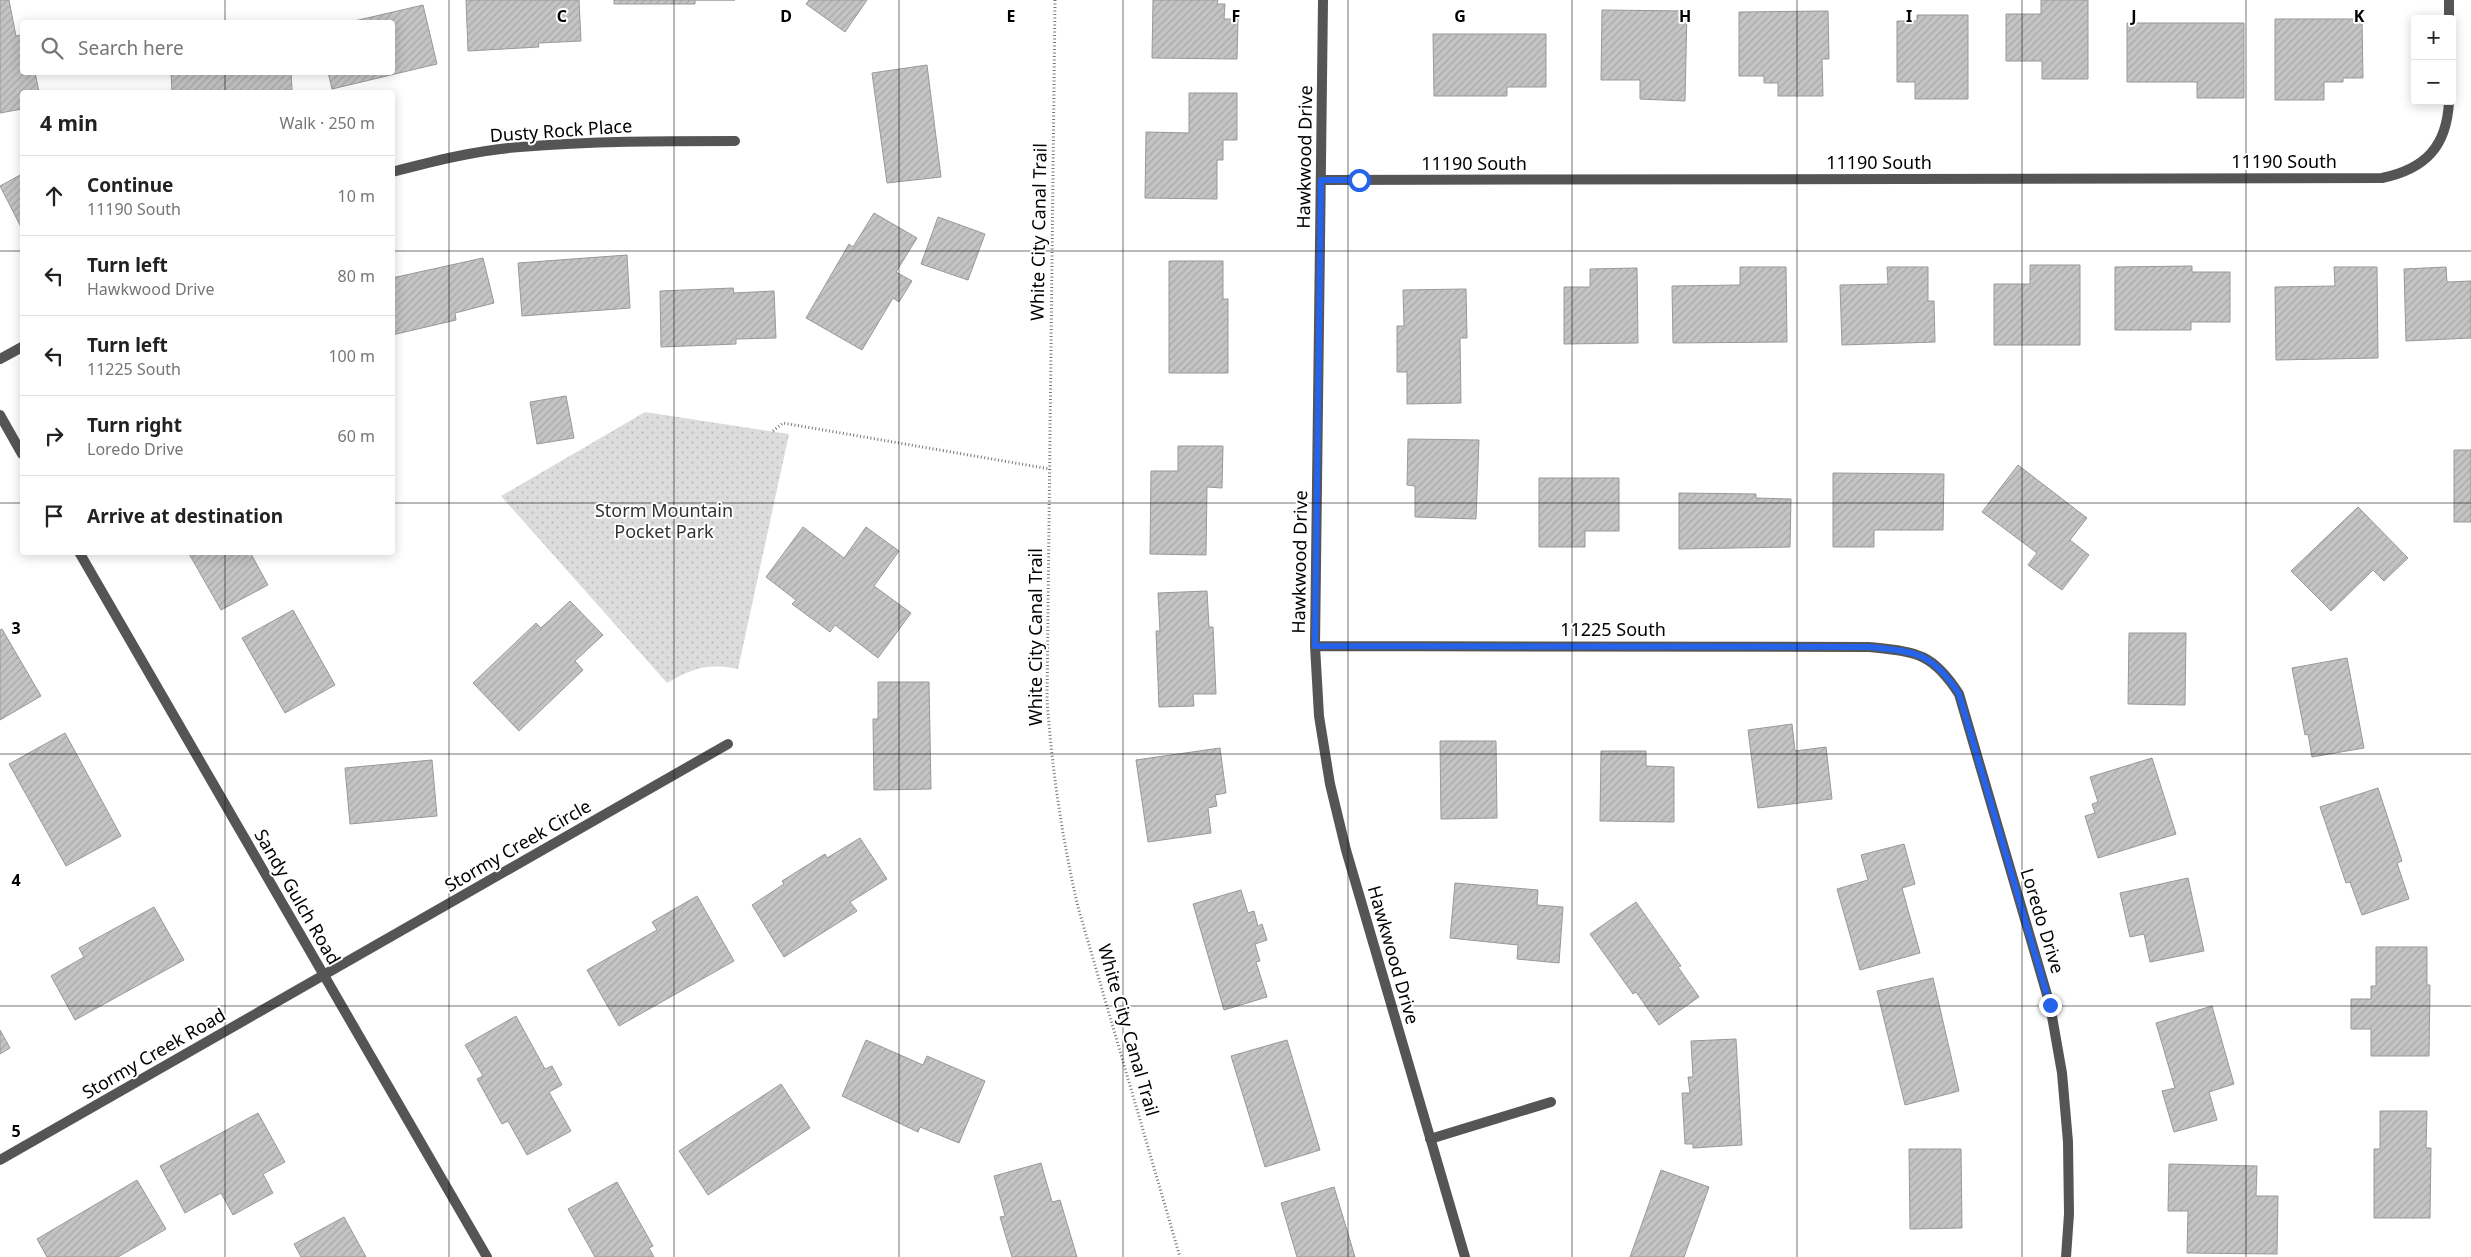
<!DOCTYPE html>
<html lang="en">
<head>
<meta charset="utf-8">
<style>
  body { margin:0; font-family:"Noto Sans",sans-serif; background:#f6f6f6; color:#222 }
  .controls { position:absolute; right:15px; top:15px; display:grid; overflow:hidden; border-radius:5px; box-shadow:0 2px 12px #0003 }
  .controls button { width:45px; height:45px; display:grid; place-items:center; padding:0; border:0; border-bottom:1px solid #e0e0e0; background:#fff; color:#222; font:25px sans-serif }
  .stop { position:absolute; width:15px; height:15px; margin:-11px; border:4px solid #2563eb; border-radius:50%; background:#fff }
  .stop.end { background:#2563eb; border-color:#fff; box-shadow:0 1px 5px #0008 }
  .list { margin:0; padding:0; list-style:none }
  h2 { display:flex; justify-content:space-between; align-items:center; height:65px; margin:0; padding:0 20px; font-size:21px }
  h2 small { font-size:16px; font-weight:400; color:#767676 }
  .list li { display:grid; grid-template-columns:32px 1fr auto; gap:15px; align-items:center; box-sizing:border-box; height:80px; padding:0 20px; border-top:1px solid #e0e0e0 }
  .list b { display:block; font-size:19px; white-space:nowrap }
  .list p { margin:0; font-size:16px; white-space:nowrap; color:#767676 }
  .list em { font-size:16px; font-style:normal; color:#767676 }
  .icon { flex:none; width:28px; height:28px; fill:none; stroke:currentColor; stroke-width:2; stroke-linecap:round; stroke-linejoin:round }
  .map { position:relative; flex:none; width:2471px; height:1257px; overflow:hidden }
  .search { position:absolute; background:#fff; box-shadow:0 2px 12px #0003; left:20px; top:20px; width:375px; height:55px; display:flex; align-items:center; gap:12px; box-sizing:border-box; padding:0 18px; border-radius:5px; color:#767676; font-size:19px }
  .panel { position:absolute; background:#fff; box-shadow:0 2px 12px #0003; left:20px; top:90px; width:375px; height:465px; border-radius:5px }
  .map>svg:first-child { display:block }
</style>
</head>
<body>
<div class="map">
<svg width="2471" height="1257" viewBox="0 0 2471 1257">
  <defs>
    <pattern id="park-dots" width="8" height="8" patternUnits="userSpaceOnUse" patternTransform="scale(1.25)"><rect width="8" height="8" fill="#dcdcdc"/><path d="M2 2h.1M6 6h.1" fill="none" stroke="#bbb" stroke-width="1.8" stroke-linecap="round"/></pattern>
    <pattern id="building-hatch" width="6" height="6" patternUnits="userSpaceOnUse" patternTransform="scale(1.25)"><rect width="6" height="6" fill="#c4c4c4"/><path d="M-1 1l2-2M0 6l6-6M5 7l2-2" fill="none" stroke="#a7a7a7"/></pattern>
  </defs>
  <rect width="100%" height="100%" fill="#fff"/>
  <path fill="url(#park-dots)" d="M645,412L789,434L738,669C708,663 693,668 667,683L501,496Z"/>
  <path fill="url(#building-hatch)" stroke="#999" d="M0,0H9L16,36L22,35V72H35L39,92H22V109L0,113Z
    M466,0H579L581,41L538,43L539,47L468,51Z
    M614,0H735H695V4H614Z
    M809,0H867L845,32L806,4Z
    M1153,0H1218L1217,4H1225L1224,19H1238L1237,59L1152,58Z
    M2041,0H2088V79H2042V61H2006V14H2041Z
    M423,5L437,64L332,89L328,72H392V22H350Z
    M1602,10L1687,11L1685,101L1640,99V80H1601Z
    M1828,11L1829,59H1822L1823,96H1778V83H1764V76H1739V12Z
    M1917,15H1968V99H1915V82H1897V21H1917Z
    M2275,19H2362L2363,78H2343V82H2324V100H2275Z
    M2127,23H2244V98H2197V82H2127Z
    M1433,34H1546V87H1507V96H1434Z
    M927,65L941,177L887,183L872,73Z
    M171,72H291L292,90L255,92H172Z
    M1189,93H1237V140H1223V160H1217V199L1145,198L1146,132L1189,133Z
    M22,174V229L0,186Z
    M874,213L917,238L896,272L912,281L899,302L893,298L862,350L806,318L849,244L853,247Z
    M938,217L985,234L968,280L921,264Z
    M627,255L630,308L522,316L518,263Z
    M483,258L494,303L455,313L456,320L392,335V278Z
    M1169,261H1223V299H1228V373H1169Z
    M2030,265H2080V345H1994V284H2030Z
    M2192,266V272H2230V322H2191V330H2115V267Z
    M1740,267H1786L1787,342L1673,343L1672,286L1740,285Z
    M1887,267H1928V301H1934L1935,342L1842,345L1840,285L1888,284Z
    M2334,267H2377L2378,358L2276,360L2275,287L2335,286Z
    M2446,267L2447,282L2471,281V338L2406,341L2404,269Z
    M1637,268L1638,343L1564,344V287H1590V269Z
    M733,288L734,293L774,291L776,338L736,339V344L661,347L660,291Z
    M1466,289L1467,338H1460L1461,403L1407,404V372H1397V326H1404L1403,290Z
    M566,396L574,438L537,444L530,402Z
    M1408,439L1479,440L1476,519L1415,517V486L1407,485Z
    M1178,446H1223L1222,488L1207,487L1206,555L1150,554L1151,471H1178Z
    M2454,450H2471V522H2454Z
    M2018,465L2087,518L2070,540L2089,555L2062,590L2028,565L2037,553L1982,512Z
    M1833,473L1944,474L1943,530H1874V547H1833Z
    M1539,478H1619V531H1585V547H1539Z
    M1679,493L1756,494V498L1791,499L1790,547L1679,549Z
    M2358,507L2408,558L2384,581L2373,570L2331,611L2291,571Z
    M803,527L844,558L866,527L899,551L874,586L911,613L878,658L835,625L830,632L792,604L796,600L766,577Z
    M188,552H250L268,585L221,610Z
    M1207,591L1209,627H1213L1216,694H1193L1194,706L1159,707L1156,631H1160L1158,593Z
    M570,601L603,635L575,661L583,670L519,731L473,683L536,623L541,628Z
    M293,610L335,685L285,713L242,638Z
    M2,629L41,696L0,720V630Z
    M2129,633H2186L2185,705L2128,704Z
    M2347,658L2364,748L2312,757L2308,734L2305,735L2292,668Z
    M878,682H929L931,789L874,790L873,719H878Z
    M1792,724L1795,751L1826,747L1832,799L1758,808L1748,730Z
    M65,733L121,836L66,866L9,764Z
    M1440,741H1496L1497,818L1441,819Z
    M1220,748L1226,793L1215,795L1217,806L1208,808L1211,833L1148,842L1136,760Z
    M1601,751H1646V766L1674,767V822L1600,821Z
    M2152,758L2176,834L2098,858L2085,816L2095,813L2092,804L2098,802L2090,777Z
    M432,760L437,816L350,824L345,768Z
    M2378,788L2402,861L2397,863L2409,899L2362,915L2350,882L2346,883L2320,807Z
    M860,838L887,879L850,902L857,911L784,957L752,905L784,884L782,881L825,854L827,858Z
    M1904,844L1915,884L1902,888L1920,953L1860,970L1837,889L1868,880L1861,855Z
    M2188,878L2204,951L2150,962L2144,934L2130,937L2120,893Z
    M1455,883L1538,890L1537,905L1563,907L1559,963L1517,959L1518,945L1450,938Z
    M1241,890L1248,913L1254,911L1258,926L1262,924L1267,940L1255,944L1260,961L1256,962L1267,997L1224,1010L1193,904Z
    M697,896L734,961L619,1026L587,970L657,930L652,922Z
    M1636,902L1681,966L1678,967L1699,997L1659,1025L1636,992L1633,994L1590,934Z
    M154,907L184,960L75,1020L51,976L84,957L79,948Z
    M2376,947H2427V985H2430L2429,1056H2371V1029H2351V999H2371V986H2376Z
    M1933,978L1959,1091L1905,1105L1877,991Z
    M2212,1006L2234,1084L2209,1092L2217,1120L2174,1132L2162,1091L2175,1088L2156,1023Z
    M516,1016L545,1069L552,1066L562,1085L549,1092L571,1131L527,1155L508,1121L502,1124L477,1079L483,1076L465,1045Z
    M0,1030L10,1048L0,1054Z
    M1736,1039L1742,1145L1693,1148V1144H1685L1682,1093H1690L1688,1077H1693L1691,1041Z
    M866,1040L923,1065L927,1056L985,1081L959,1143L920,1127L918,1132L842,1096Z
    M1287,1040L1320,1150L1265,1167L1231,1056Z
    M781,1084L810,1128L708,1195L679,1151Z
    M2380,1111H2427L2426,1148H2431L2430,1218H2374V1149H2380Z
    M258,1113L285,1162L263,1174L273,1193L233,1215L221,1193L185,1213L160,1166Z
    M1909,1149H1961L1962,1228L1910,1229Z
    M1041,1163L1052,1202L1060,1200L1077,1257H1012L1000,1217L1005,1216L994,1176Z
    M2169,1164L2257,1166L2256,1196H2278L2277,1254L2187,1253L2188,1211H2168Z
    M1661,1170L1709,1187L1684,1257H1630Z
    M137,1180L166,1229L118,1257H47L37,1239Z
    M617,1182L653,1246L649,1248L654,1257H595L568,1209Z
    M1334,1187L1355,1257H1297L1281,1203Z
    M344,1217L366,1257H301L294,1244Z"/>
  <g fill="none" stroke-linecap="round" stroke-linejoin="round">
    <path stroke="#777" stroke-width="3" stroke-dasharray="1 2.5" stroke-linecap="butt" d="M1055,0L1047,699C1052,770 1062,838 1078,907L1180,1257
      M773,431L783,423L1050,469"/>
    <path stroke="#555" stroke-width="10" d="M1323,0L1315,646L1319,716L1330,784L1346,850L1465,1257
      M2449,0V19
      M392,172C434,161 478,150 520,147C591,141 663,141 735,141
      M1321,180L2382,178C2425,169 2447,147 2449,101
      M0,359L22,347
      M0,415L22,454
      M79,552L487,1257
      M1315,646L1869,647C1916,652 1932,652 1959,694L2050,1005L2062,1073L2068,1142L2069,1214L2066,1257
      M1430,1139L1551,1102
      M0,1160L728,744"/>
  </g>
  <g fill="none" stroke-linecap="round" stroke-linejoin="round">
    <path stroke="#2563eb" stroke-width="6" d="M1359,180H1321L1315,646L1869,647C1916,652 1932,652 1959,694L2050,1005"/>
  </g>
  <path fill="none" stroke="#000" stroke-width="1" stroke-opacity="0.55" d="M225,0V22M449,0V1257M674,0V1257M899,0V1257M1123,0V1257M1348,0V1257M1572,0V1257M1797,0V1257M2022,0V1257M2246,0V1257M225,72V92M0,251H22M392,251H2471M0,503H22M392,503H2471M225,552V1257M0,754H2471M0,1006H2471"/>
  <g text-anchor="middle" stroke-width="4" stroke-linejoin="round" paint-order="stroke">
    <g font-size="18" fill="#000" stroke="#fff">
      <text transform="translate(561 131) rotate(-4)" y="6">Dusty Rock Place</text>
      <text transform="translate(1305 157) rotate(-89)" y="6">Hawkwood Drive</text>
      <text x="2284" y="168">11190 South</text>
      <text x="1879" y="169">11190 South</text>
      <text x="1474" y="170">11190 South</text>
      <text transform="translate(1039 232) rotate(-89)" y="6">White City Canal Trail</text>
      <text transform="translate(1300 562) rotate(-89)" y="6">Hawkwood Drive</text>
      <text x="1613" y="636">11225 South</text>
      <text transform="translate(1036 637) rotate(-90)" y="6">White City Canal Trail</text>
      <text transform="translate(518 846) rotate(-30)" y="6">Stormy Creek Circle</text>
      <text transform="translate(297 897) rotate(60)" y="6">Sandy Gulch Road</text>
      <text transform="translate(2042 921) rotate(73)" y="6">Loredo Drive</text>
      <text transform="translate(1393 955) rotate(74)" y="6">Hawkwood Drive</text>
      <text transform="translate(1128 1030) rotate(74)" y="6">White City Canal Trail</text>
      <text transform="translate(154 1054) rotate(-30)" y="6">Stormy Creek Road</text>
    </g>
    <g font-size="18" fill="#333" stroke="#fff">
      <text x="664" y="517">Storm Mountain<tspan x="664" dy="21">Pocket Park</tspan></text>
    </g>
  </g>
  <g font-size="16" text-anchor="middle" font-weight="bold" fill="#000" stroke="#fff" stroke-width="4" stroke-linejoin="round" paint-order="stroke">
    <text x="562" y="22">C</text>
    <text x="786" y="22">D</text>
    <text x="1011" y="22">E</text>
    <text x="1236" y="22">F</text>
    <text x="1460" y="22">G</text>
    <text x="1685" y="22">H</text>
    <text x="1909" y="22">I</text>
    <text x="2134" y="22">J</text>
    <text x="2359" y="22">K</text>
    <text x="16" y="634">3</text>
    <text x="16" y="886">4</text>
    <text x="16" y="1137">5</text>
  </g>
</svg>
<div class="controls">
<button>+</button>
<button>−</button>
</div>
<div class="stop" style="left:1359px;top:180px"></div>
<div class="stop end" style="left:2050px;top:1005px"></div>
<div class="search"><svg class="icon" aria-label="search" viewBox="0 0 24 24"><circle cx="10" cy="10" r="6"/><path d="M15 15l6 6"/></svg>Search here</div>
<section class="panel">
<h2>4 min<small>Walk · 250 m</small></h2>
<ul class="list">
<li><svg class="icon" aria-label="ahead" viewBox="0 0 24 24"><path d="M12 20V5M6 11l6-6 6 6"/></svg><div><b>Continue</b><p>11190 South</p></div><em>10 m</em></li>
<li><svg class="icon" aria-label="left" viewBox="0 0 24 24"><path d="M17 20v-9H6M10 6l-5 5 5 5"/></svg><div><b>Turn left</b><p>Hawkwood Drive</p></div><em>80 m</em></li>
<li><svg class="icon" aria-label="left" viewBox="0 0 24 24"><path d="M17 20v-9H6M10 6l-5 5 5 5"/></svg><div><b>Turn left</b><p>11225 South</p></div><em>100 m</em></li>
<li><svg class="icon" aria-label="right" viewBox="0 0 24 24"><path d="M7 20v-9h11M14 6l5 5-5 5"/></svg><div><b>Turn right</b><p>Loredo Drive</p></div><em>60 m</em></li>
<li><svg class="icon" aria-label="arrive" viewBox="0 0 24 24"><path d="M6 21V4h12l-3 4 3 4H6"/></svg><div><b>Arrive at destination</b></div></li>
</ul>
</section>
</div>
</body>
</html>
